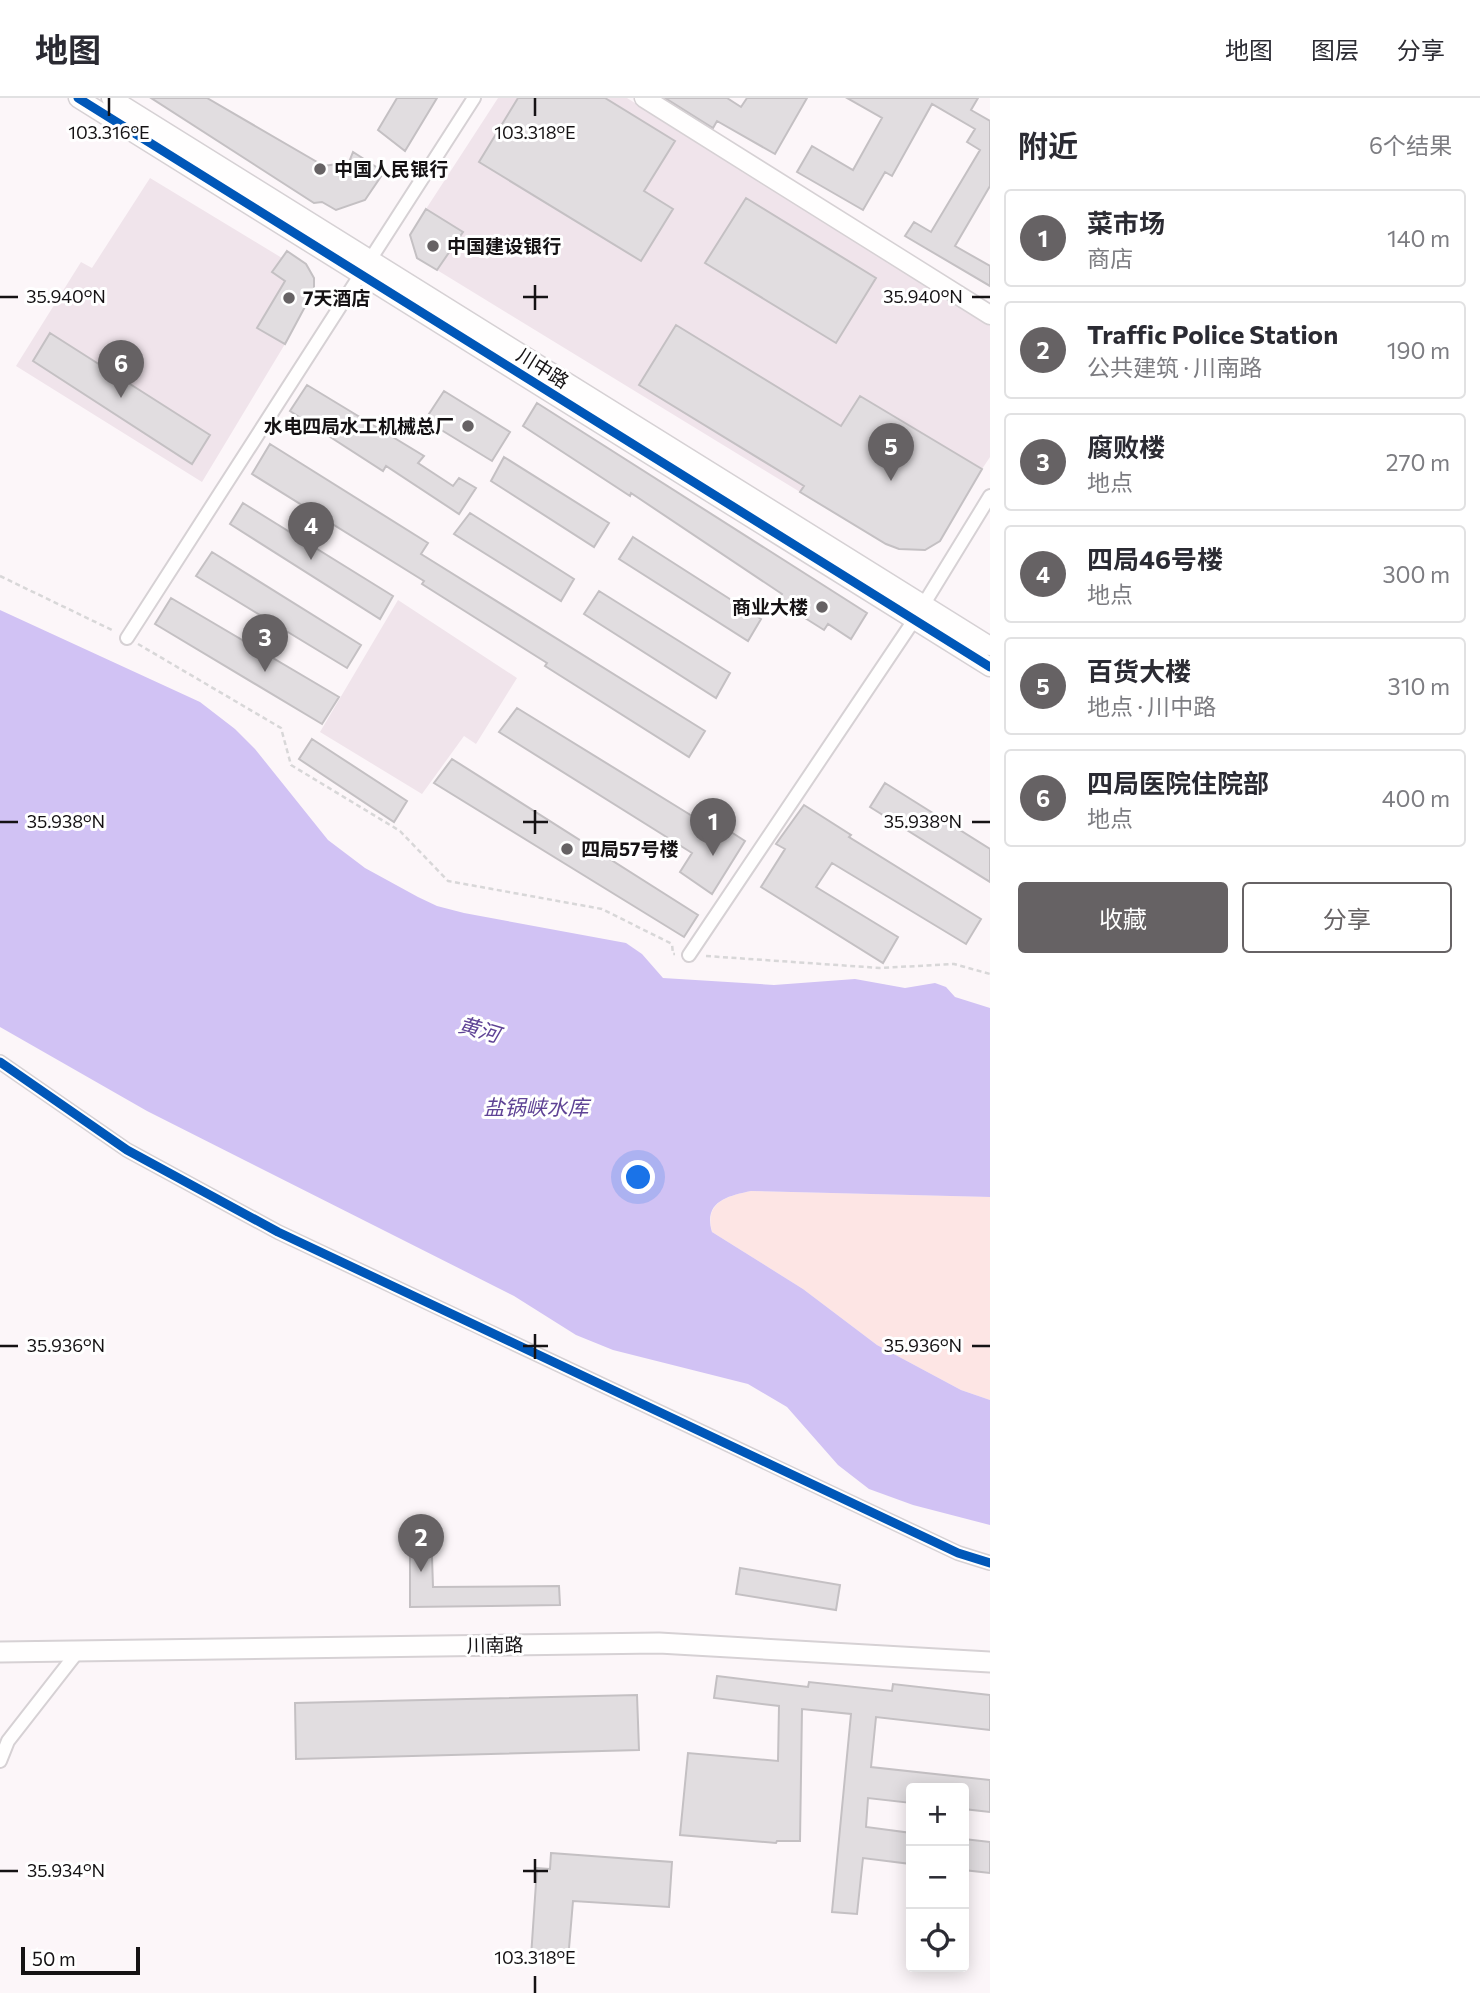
<!DOCTYPE html>
<html lang="zh">
<head>
<meta charset="utf-8">
<style>
  body { margin:0; font-family:Commissioner,"Noto Sans SC",sans-serif; background:#f2f2f3; color:#2b2b33 }
  .controls { position:absolute; right:21px; bottom:21px; display:grid; overflow:hidden; border-radius:7px; box-shadow:0 4px 18px #0003 }
  .controls button { width:63px; height:63px; display:grid; place-items:center; padding:0; border:0; border-bottom:2px solid #e1e1e2; background:#fff; color:#2b2b33; font:35px sans-serif }
  .scale { position:absolute; left:21px; bottom:18px; width:119px; box-sizing:border-box; padding-left:7px; border:4px solid #151214; border-top:0; font-size:19px; line-height:24px; white-space:nowrap; color:#151214; -webkit-text-stroke:5px #fff; paint-order:stroke }
  .you { position:absolute; left:639px; top:1080px; width:24px; height:24px; margin:-18px; border:5px solid #fff; border-radius:50%; background:#1a73e8; box-shadow:0 0 0 10px #1a73e833 }
  .badge { display:grid; place-items:center; width:46px; height:46px; border-radius:50%; background:#666264; color:#fff; font-size:23px; font-weight:700 }
  .pin { position:absolute; translate:-50% -58px; filter:drop-shadow(0 2px 4px #0008) }
  .pin::after { content:''; position:absolute; top:37px; width:24px; height:21px; background:inherit; clip-path:polygon(0 0,100% 0,50% 100%) }
  .list { margin:0; padding:0; list-style:none }
  h2 { display:flex; justify-content:space-between; align-items:center; height:91px; margin:0; padding:0 28px; font-size:30px }
  h2 small { font-size:23px; font-weight:400; color:#7c7c81 }
  .list li { display:grid; grid-template-columns:46px 1fr auto; gap:21px; align-items:center; box-sizing:border-box; height:98px; margin:0 14px 14px; padding:0 14px; border:2px solid #e1e1e2; border-radius:7px }
  .list b { display:block; font-size:26px; white-space:nowrap }
  .list p { margin:0; font-size:23px; white-space:nowrap; color:#7c7c81 }
  .list em { font-size:23px; font-style:normal; color:#7c7c81 }
  .actions { display:flex; gap:14px; padding:21px 28px }
  .actions a { flex:1; padding:16px 0; border:2px solid #666264; border-radius:7px; text-align:center; font-size:24px; color:#666264 }
  .actions .main { background:#666264; color:#fff }
  .icon { flex:none; width:38px; height:38px; fill:none; stroke:currentColor; stroke-width:2; stroke-linecap:round; stroke-linejoin:round }
  .map { position:relative; flex:none; width:990px; height:1895px; overflow:hidden }
  header { display:flex; align-items:center; gap:42px; box-sizing:border-box; height:98px; padding:0 35px; background:#fff; border-bottom:2px solid #e1e1e2 }
  header strong { font-size:33px }
  nav { display:flex; gap:38px; margin-inline-start:auto; font-size:24px }
  main { display:flex }
  aside { flex:1; background:#fff }
  .map>svg:first-child { display:block }
</style>
</head>
<body>
<header>
<strong>地图</strong>
<nav><a>地图</a><a>图层</a><a>分享</a></nav>
</header>
<main>
<div class="map">
<svg width="990" height="1895" viewBox="0 0 990 1895">
  <rect width="100%" height="100%" fill="#fcf6f9"/>
  <path fill="#f0e4eb" d="M498,0H627L990,227V359L982,371L860,298L800,394L437,172L463,134L426,111Z
    M150,80L282,160L272,174L285,183L257,230L285,246L202,384L16,268L81,164L92,170Z
    M398,502L517,580L476,646L464,638L422,696L320,634Z"/>
  <path fill="#fde5e4" d="M751,1093L990,1099V1302L961,1292L877,1247L803,1191L712,1134C704,1104 727,1098 751,1093Z"/>
  <path fill="#d1c2f4" d="M0,512L200,604L235,631L255,651L328,742L365,770L418,799L437,808L464,815L626,845L642,856L663,880L774,887L855,881L905,890L935,885L946,889L955,899L990,910V1099L751,1093C727,1098 703,1104 712,1134L803,1191L877,1247L961,1292L990,1302V1427L913,1407L869,1391L838,1367L787,1309L748,1286L613,1252L576,1237L514,1198L147,1013L0,929Z"/>
  <path fill="#e1dde0" stroke="#c4c0c3" stroke-width="2" d="M151,0H207L324,68L349,64L353,54L384,74L365,102L336,112L322,104L314,105Z
    M397,0H437L405,53L378,32Z
    M518,0H605L675,43L644,93L673,111L641,163L479,64Z
    M665,0H727L741,9L747,0H807L775,56L717,23L713,30Z
    M847,0H978L971,12L990,23V88L955,148L990,168V188L905,138L914,124L931,134L980,52L967,44L975,31L932,6L892,78L885,74L863,112L797,74L812,48L853,72L882,20Z
    M746,100L876,180L836,245L705,165Z
    M426,111L463,134L437,172L417,160L410,137Z
    M287,153L306,166L314,180V192L285,246L257,230L285,183L272,174Z
    M676,227L841,328L860,298L982,371L940,443L925,452L899,451L886,446L800,394L804,388L639,287Z
    M50,235L210,337L192,366L33,263Z
    M307,287L424,358L418,365L453,388L459,380L476,390L459,416L386,368L383,373L290,313Z
    M444,293L510,334L492,363L425,322Z
    M537,305L867,515L851,541L828,526L824,532L778,503L782,496L631,395L630,398L523,328Z
    M270,346L428,445L421,456L705,633L689,659L545,568L547,565L422,486L424,483L252,376Z
    M504,359L609,425L594,449L491,383Z
    M243,405L393,498L380,521L230,426Z
    M470,415L574,481L561,503L454,436Z
    M633,439L761,521L748,543L619,461Z
    M212,454L361,547L347,570L196,478Z
    M599,493L730,575L716,600L584,516Z
    M171,500L339,599L322,626L155,526Z
    M517,610L710,729L714,723L745,743L712,796L680,774L692,755L499,634Z
    M312,641L407,703L394,724L299,661Z
    M452,661L698,817L684,839L434,685Z
    M885,685L990,751V784L870,709Z
    M804,707L851,737L849,739L981,821L966,846L832,765L816,789L898,839L883,865L761,789L785,751L776,746Z
    M410,1459H432L433,1489L559,1488L560,1507L410,1509Z
    M740,1470L840,1487L836,1512L736,1496Z
    M717,1578L808,1589L809,1584L892,1593L893,1586L990,1597V1632L876,1619L871,1669L990,1682V1714L964,1711V1690H911V1705L868,1700L866,1729L911,1735V1766L863,1760L857,1816L832,1814L851,1616L802,1611L800,1743H777L776,1745L680,1737L688,1655L778,1663L779,1608L714,1600Z
    M637,1597L639,1652L296,1661L295,1605Z
    M964,1741L990,1744V1775L964,1772Z
    M551,1755L672,1764L669,1809L573,1803L568,1862L531,1859L537,1770L550,1771Z"/>
  <g fill="none" stroke-linecap="round" stroke-linejoin="round">
    <defs>
      <path id="street" d="M127,540L474,0
        M689,857L914,522L990,398
        M0,964L127,1052L278,1134L958,1455L990,1465
        M0,1663L8,1643L79,1552"/>
      <path id="secondary" d="M78,0L990,569
        M111,0L990,548
        M644,0L990,217"/>
      <path id="primary" d="M0,1554L659,1545L990,1564"/>
    </defs>
    <use href="#street" stroke="#d6d1d4" stroke-width="16"/>
    <use href="#secondary" stroke="#d6d1d4" stroke-width="21"/>
    <use href="#primary" stroke="#d6d1d4" stroke-width="23"/>
    <path stroke="#d8d7d8" stroke-width="2.5" stroke-dasharray="5 3.5" stroke-linecap="butt" d="M0,478L114,533
      M138,546L281,630L291,667L400,733L448,783L602,811L672,846L673,856H675
      M706,858L880,870L954,866L990,876"/>
    <use href="#street" stroke="#fffefe" stroke-width="12"/>
    <use href="#secondary" stroke="#fffefe" stroke-width="18"/>
    <use href="#primary" stroke="#fffefe" stroke-width="19"/>
    <defs>
      <path id="cycleway" d="M78,0L990,569
        M0,964L127,1052L278,1134L958,1455L990,1465"/>
    </defs>
    <use href="#cycleway" stroke="#fff" stroke-width="13"/>
    <use href="#cycleway" stroke="#0057b8" stroke-width="9"/>
  </g>
  <path fill="none" stroke="#151214" stroke-width="2.5" d="M109,0V18M535,0V18M535,187V212M0,199H18M523,199H548M972,199H990M535,712V736M0,724H18M523,724H548M972,724H990M535,1236V1261M0,1248H18M523,1248H548M972,1248H990M535,1761V1785M0,1773H18M523,1773H548M535,1878V1895"/>
  <g fill="#666264" stroke="#fff" stroke-width="2.5">
    <circle cx="320" cy="71" r="7"/>
    <circle cx="433" cy="148" r="7"/>
    <circle cx="289" cy="200" r="7"/>
    <circle cx="468" cy="328" r="7"/>
    <circle cx="822" cy="509" r="7"/>
    <circle cx="567" cy="751" r="7"/>
  </g>
  <g text-anchor="middle" stroke-width="6" stroke-linejoin="round" paint-order="stroke">
    <g font-size="19" font-weight="bold" fill="#151214" stroke="#fff" text-anchor="start">
      <text x="334" y="78">中国人民银行</text>
      <text x="447" y="155">中国建设银行</text>
      <text x="303" y="207">7天酒店</text>
      <text x="454" y="335" text-anchor="end">水电四局水工机械总厂</text>
      <text x="808" y="516" text-anchor="end">商业大楼</text>
      <text x="581" y="758">四局57号楼</text>
    </g>
    <g font-size="19" fill="#151214" stroke="#fff">
      <text transform="translate(543 270) rotate(32)" y="7">川中路</text>
      <text transform="translate(495 1547) rotate(-1)" y="7">川南路</text>
    </g>
    <g font-size="21" font-style="italic" fill="#5f4395" stroke="#fff">
      <text transform="translate(479 932) rotate(16)" y="7">黄河</text>
      <text x="536" y="1017">盐锅峡水库</text>
    </g>
  </g>
  <g font-size="18" text-anchor="middle" fill="#151214" stroke="#fff" stroke-width="6" stroke-linejoin="round" paint-order="stroke">
    <text x="109" y="41">103.316°E</text>
    <text x="535" y="41">103.318°E</text>
    <text x="66" y="205">35.940°N</text>
    <text x="923" y="205">35.940°N</text>
    <text x="66" y="730">35.938°N</text>
    <text x="923" y="730">35.938°N</text>
    <text x="66" y="1254">35.936°N</text>
    <text x="923" y="1254">35.936°N</text>
    <text x="66" y="1779">35.934°N</text>
    <text x="535" y="1866">103.318°E</text>
  </g>
</svg>
<div class="controls">
<button>+</button>
<button>−</button>
<button><svg class="icon" aria-label="locate" viewBox="0 0 24 24"><circle cx="12" cy="12" r="6"/><path d="M12 2v4M12 18v4M2 12h4M18 12h4"/></svg></button>
</div>
<div class="scale">50 m</div>
<div class="you"></div>
<div class="pin badge" style="left:713px;top:758px">1</div>
<div class="pin badge" style="left:421px;top:1474px">2</div>
<div class="pin badge" style="left:265px;top:574px">3</div>
<div class="pin badge" style="left:311px;top:462px">4</div>
<div class="pin badge" style="left:891px;top:383px">5</div>
<div class="pin badge" style="left:121px;top:300px">6</div>
</div>
<aside>
<h2>附近<small>6个结果</small></h2>
<ul class="list">
<li><span class="badge">1</span><div><b>菜市场</b><p>商店</p></div><em>140 m</em></li>
<li><span class="badge">2</span><div><b>Traffic Police Station</b><p>公共建筑 · 川南路</p></div><em>190 m</em></li>
<li><span class="badge">3</span><div><b>腐败楼</b><p>地点</p></div><em>270 m</em></li>
<li><span class="badge">4</span><div><b>四局46号楼</b><p>地点</p></div><em>300 m</em></li>
<li><span class="badge">5</span><div><b>百货大楼</b><p>地点 · 川中路</p></div><em>310 m</em></li>
<li><span class="badge">6</span><div><b>四局医院住院部</b><p>地点</p></div><em>400 m</em></li>
</ul>
<div class="actions"><a class="main">收藏</a><a>分享</a></div>
</aside>
</main>
</body>
</html>
